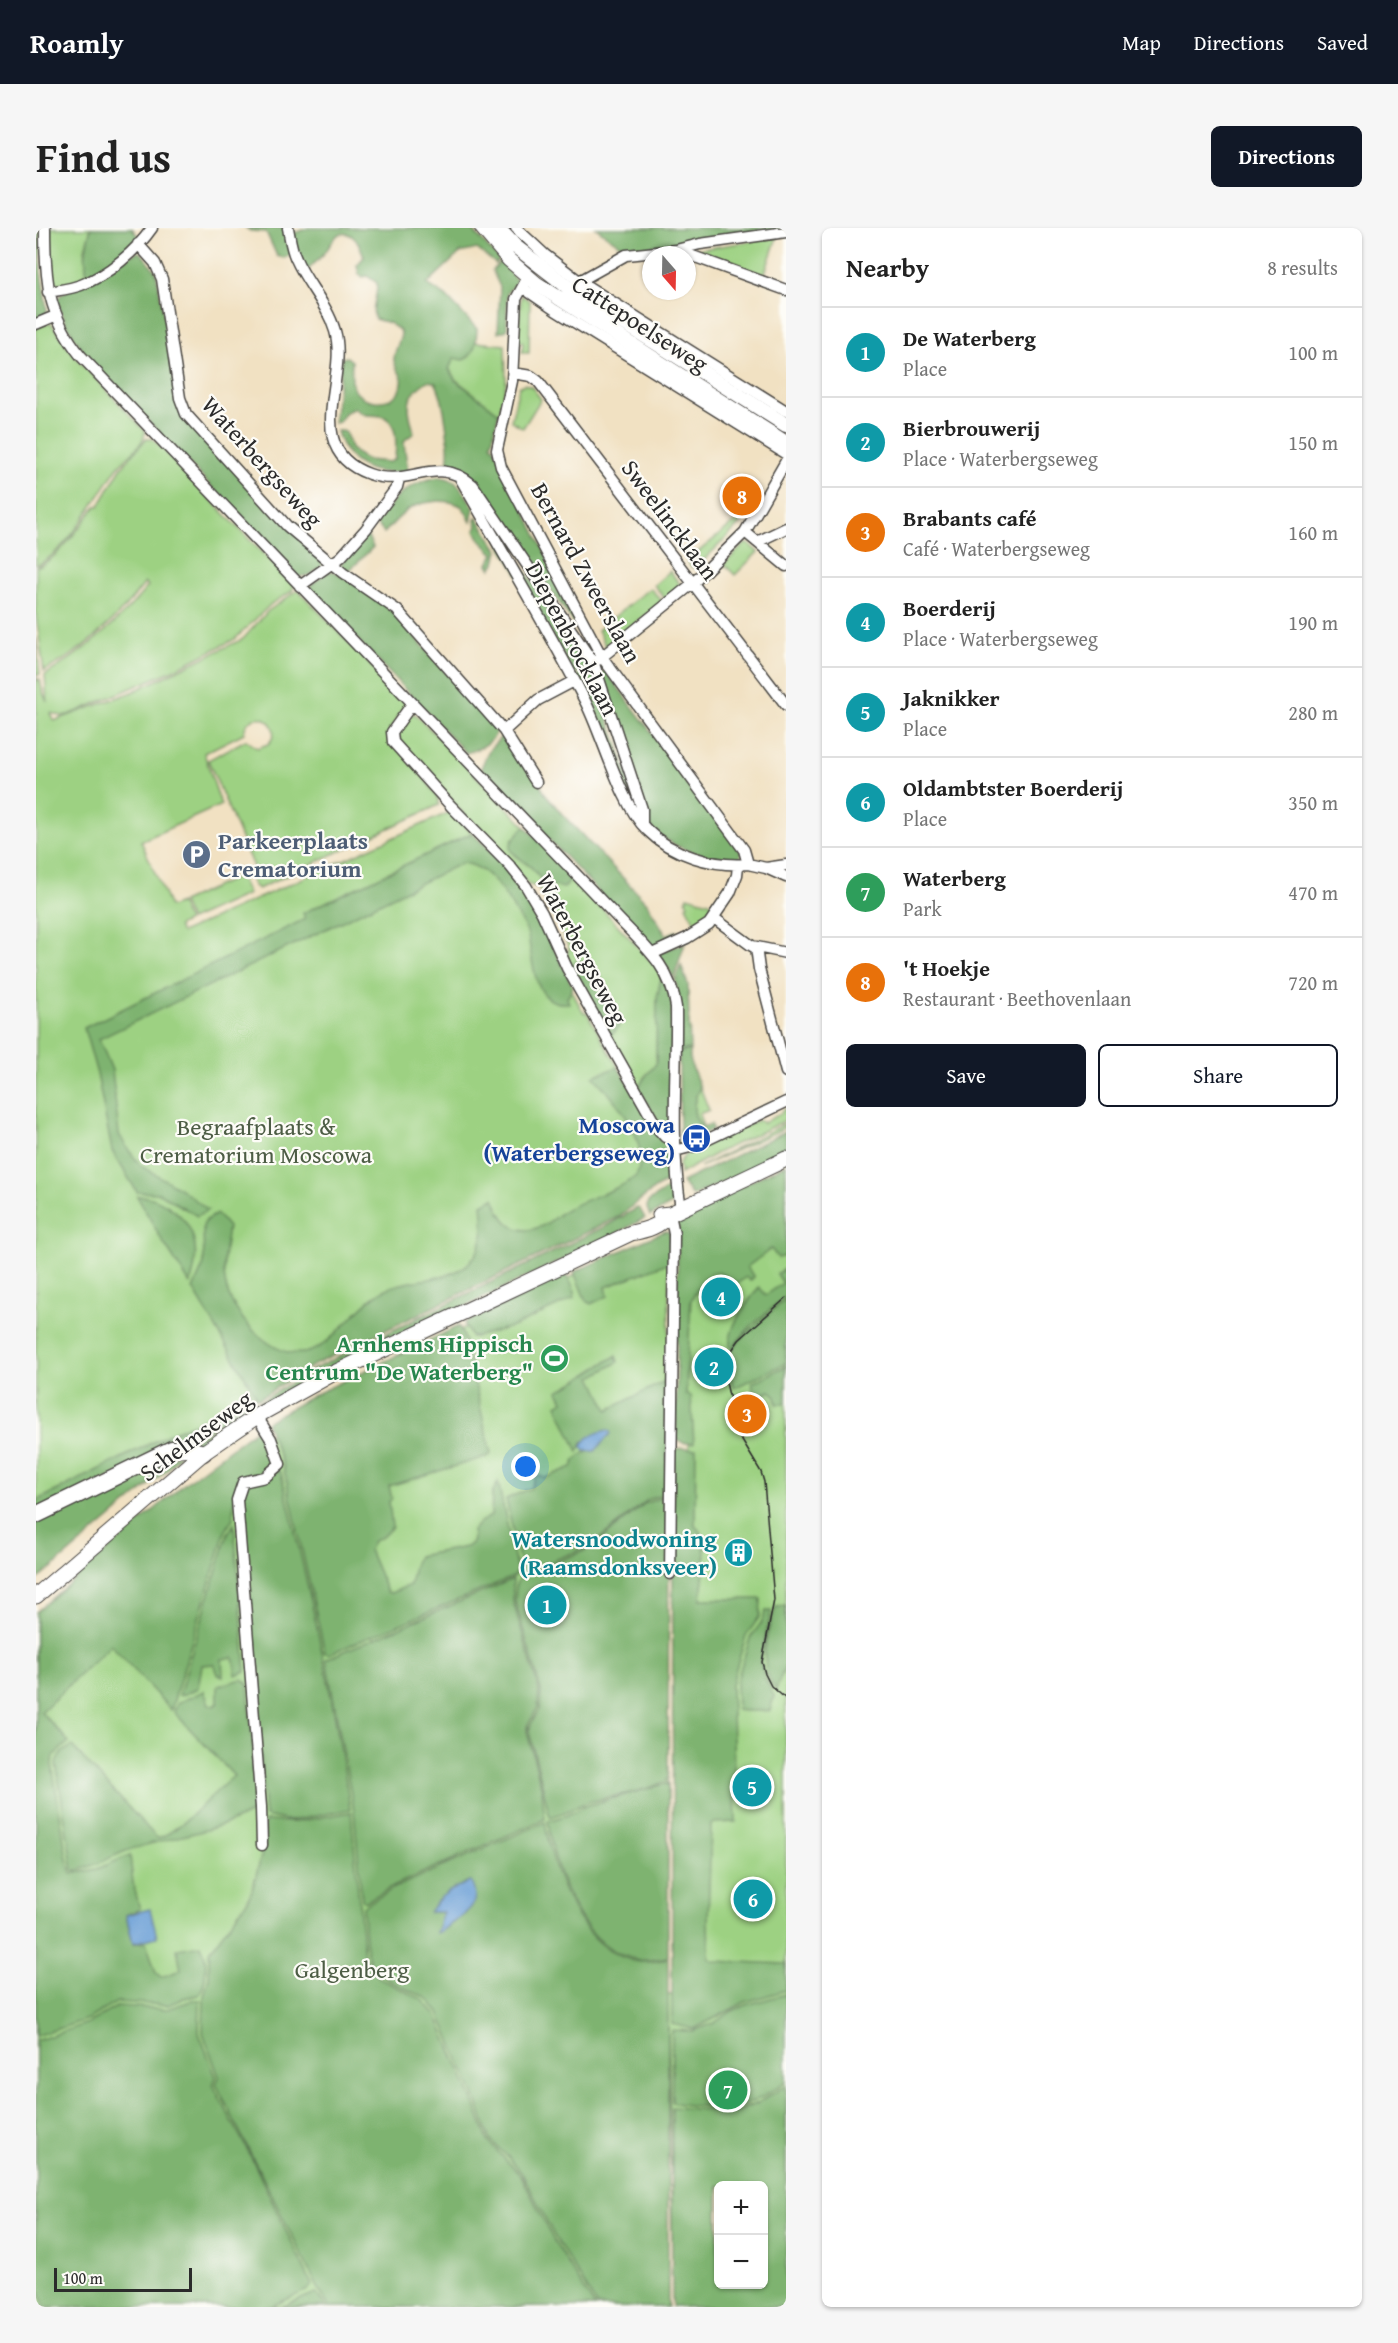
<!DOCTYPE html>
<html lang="en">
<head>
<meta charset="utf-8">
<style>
  body { margin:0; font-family:"Gentium Book Plus",serif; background:#f6f6f6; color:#222 }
  .controls { position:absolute; right:18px; bottom:18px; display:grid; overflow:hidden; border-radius:9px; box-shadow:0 2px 4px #0004 }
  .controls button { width:54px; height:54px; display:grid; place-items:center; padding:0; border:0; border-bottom:2px solid #e0e0e0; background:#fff; color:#222; font:30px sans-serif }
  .compass { position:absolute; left:606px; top:18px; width:54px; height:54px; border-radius:50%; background:#fff; box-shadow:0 2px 4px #0004; rotate:160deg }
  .scale { position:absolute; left:18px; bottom:15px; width:138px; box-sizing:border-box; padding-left:6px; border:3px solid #2b2b2b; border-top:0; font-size:16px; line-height:21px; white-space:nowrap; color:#2b2b2b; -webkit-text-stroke:4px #fdfcf7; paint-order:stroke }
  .you { position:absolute; left:490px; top:1239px; width:21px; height:21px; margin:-15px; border:4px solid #fff; border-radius:50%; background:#1a73e8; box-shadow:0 0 0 9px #1a73e833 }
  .badge { display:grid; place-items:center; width:39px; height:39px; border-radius:50%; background:#111827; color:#fff; font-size:20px; font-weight:700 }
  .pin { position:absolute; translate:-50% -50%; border:3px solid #fff; box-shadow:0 2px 6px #0006 }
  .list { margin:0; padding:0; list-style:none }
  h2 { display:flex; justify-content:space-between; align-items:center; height:78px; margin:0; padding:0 24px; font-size:26px }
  h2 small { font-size:20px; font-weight:400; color:#767676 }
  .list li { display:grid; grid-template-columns:39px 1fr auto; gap:18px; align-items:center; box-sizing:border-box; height:90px; padding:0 24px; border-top:2px solid #e0e0e0 }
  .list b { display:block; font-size:22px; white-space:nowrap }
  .list p { margin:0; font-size:20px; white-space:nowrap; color:#767676 }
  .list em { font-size:20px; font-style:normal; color:#767676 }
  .actions { display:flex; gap:12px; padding:18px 24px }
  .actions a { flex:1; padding:14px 0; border:2px solid #111827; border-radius:9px; text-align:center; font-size:21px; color:#111827 }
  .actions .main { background:#111827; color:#fff }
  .map { position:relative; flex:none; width:750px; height:2079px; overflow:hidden; border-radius:9px }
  header { display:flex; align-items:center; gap:36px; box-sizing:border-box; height:84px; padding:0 30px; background:#111827; color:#fff }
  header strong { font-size:28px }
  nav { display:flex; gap:33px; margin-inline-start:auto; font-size:21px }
  .intro { display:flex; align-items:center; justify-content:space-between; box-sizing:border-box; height:144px; padding:0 36px }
  h1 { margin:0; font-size:42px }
  .button { padding:15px 27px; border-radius:9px; background:#111827; color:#fff; font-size:21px; font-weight:700 }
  main { display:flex; gap:36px; padding:0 36px }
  aside { flex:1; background:#fff; border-radius:9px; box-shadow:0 2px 4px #0004 }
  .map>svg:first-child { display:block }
</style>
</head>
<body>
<header>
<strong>Roamly</strong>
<nav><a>Map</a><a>Directions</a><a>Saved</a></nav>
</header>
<div class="intro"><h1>Find us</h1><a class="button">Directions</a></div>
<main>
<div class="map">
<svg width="750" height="2079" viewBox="0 0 750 2079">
  <rect width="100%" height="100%" fill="#fdfcf7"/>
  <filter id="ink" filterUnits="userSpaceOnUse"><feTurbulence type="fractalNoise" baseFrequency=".0167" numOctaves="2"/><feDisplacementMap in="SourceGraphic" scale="12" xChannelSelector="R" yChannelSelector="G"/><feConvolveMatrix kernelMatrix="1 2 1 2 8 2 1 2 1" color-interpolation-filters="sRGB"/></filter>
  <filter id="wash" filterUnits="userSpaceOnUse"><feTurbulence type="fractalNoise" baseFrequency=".008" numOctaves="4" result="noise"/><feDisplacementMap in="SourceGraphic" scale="24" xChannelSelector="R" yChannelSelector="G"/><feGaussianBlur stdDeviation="1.35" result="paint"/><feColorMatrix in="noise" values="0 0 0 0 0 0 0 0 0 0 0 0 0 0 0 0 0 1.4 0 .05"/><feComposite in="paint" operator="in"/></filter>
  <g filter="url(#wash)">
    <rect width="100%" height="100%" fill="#f1e1c2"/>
    <path fill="#9dd182" stroke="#647e56" stroke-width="1.5" fill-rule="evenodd" d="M14,0H55L49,21L52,50L24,58L16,51Z
      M741,9L727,51L660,24V22Z
      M485,67L494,73L493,125H486L487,114L482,113Z
      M15,95L41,131L109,203C109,217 91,228 82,239C63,265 31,326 0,337V99Z
      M439,114L469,117L470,155L463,185L419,151L413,140L418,130L436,125Z
      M488,156L495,158L505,171L487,200L475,193L483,159Z
      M110,211H117L258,358L256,363L235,376L199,411L135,443L35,486L26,488L15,485L18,493L94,465L207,411L232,383L262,362L369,473L370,476L353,503L402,569L403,577L222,661L217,657L212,644L218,641L172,532L210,512L221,520L232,516C241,507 239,496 227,490C217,488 209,494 208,505L168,525L185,577L105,613L134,679L144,675L152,693L142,698L145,705L414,584L436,605L535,761L547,784L551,785L582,839L580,840L625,937L221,1168L182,1193L0,1283V411L4,446L0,448L1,452L4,451L6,462L11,474L9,447C49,423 83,394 112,358L109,355C82,390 48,423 8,443L0,387V339C22,333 45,296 60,278H63L85,240Z
      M705,289L707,290L703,297L660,340L655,339L651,333Z
      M709,316H713L722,324L699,347L688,336Z
      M634,343L645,358L630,372L618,357Z
      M614,360L627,374L570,419L562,402Z
      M374,486H379L489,598L476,613L478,627L496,640L509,656L535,647L626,745L621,770L620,837L611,846L602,860L573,809L583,798C577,768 573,760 553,737L534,738L530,729L533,720L516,683L502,659L493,657L362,514L359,506Z
      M204,648L212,666L154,692L146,674Z
      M652,668L683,677L676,688L662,700L650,678L652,677L650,673Z
      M664,859L673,882L663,886L667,899C654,889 657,872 664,859Z
      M750,880V892L681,925L644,946L643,935L649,927L722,892L727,895L746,885L745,883Z
      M750,895V899L664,939Z
      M750,947V2079H637L632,1785L631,2079H0V1387L278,1171L624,1007L633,1010L631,1767L647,1766L653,1218V1214L644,1206L648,996ZM682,1958H728V2056H682Z"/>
    <path fill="#7eb370" stroke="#546f4e" stroke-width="1.5" fill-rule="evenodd" d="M0,0H4L5,44L11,82L10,87L0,93Z
      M55,0H96L103,10L80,31L52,50C47,31 50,18 55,0Z
      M210,0H248L255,27L248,30L241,28L230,4L214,3Z
      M272,0H435L463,32L460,36L441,21L424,25L391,56L410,68L441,101C440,114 440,126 427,132L418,130L413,141L419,152L463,185L455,217L458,219L555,420L436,249L428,243L411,236C415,219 408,169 399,154L391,153C367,170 372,179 378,205L369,212L368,216L372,243C337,249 310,238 301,203H309L315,220L321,226L331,232L354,234L359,231C360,218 363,192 345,188C332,186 329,190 319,180L310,184L303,194L298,195L306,130L311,129L316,133C316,142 314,153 318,161C326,176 355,178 363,163C372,148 360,145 358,133C357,125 364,114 365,106L363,102L353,95L339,91C334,82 342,67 341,55L331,48L327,49L323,46L321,37L328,29C325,19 317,0 302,7C297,11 294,18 290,23C285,30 277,36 271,43L264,32L256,6Z
      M560,0H750V1L596,21L587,19Z
      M101,24L105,25L120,43L143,177L286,334V338L274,347L262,349L57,135C41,116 28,96 21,72L25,66Z
      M465,34L481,53L471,65V102L462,105L464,59L456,42Z
      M402,249C422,249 428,265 438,280L435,294C432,289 430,282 425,278C412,270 390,273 377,279C366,284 357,296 348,305L340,295C360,269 369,256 402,249Z
      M432,259L553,437L538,446Z
      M441,289L462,322L459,335L455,341L452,336L458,326L444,312L439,302L441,298L439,292Z
      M329,308L332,309L337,319L311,345L305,338L306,334Z
      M293,343L300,344L352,378L461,503C456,516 443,521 430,525L274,362L275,357Z
      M555,439L602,577L598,583L539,449Z
      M569,442L705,624L704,631L702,633C668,629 634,622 611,595L565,445Z
      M465,509L502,552L508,564L526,586L611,675L630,707L640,703L644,710L619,723L445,540L453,522Z
      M489,598L535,647L532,655L528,660L509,656L496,640L475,623L474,619L476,613Z
      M436,605L466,634L494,671L536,757L535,764L531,770L533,775C496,780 497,730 492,708C490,698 484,691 479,683C467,663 452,637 426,635L63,811L76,842L83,906L91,920L105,938L145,961L172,982L161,988L123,965L101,964L76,923L61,846L48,800L269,691L267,685Z
      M649,715L638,749V750L622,725Z
      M542,732C563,733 579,775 585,792L580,802L573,809L534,738Z
      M645,737L652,757L654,821L643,823V769L639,753Z
      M626,745L636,775L635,902L631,904L628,903L602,860L611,846L620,836L621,770Z
      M654,822V834L664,859C657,872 654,889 667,899L675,896L677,901L647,916L644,912L643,824Z
      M582,839L634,917L635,952L620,960L582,989L276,1138L222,1171L157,1061L168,1036L167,998L170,992L181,986L192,999C189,1020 185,1042 191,1062C200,1091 239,1133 272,1124C298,1117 323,1074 350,1061C377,1048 419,1056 438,1029C449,1015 448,993 446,976L458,970C463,983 469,998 484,1001C490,1003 500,1001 506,998C515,994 521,987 529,982C552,969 580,964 600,948C617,914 579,871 557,848Z
      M750,903V926L656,968L646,954Z
      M750,936V1028L742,1030L735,1021L711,1039L718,1049L714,1053L710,1049L701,1056L684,1045H676L669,1050L655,1072L650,1167L655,1168L658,1215H647L640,1210L642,989Z
      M634,959H636L638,969L636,976L614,988L611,980L612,974Z
      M101,968C113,968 121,971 132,978C161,997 165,1024 154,1056L127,1014Z
      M601,980L604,981L609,990L580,1006L224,1177L223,1174L278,1141L570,998Z
      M629,1003L634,1005L633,1036L626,1037L570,1059L572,1068L555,1076L550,1073L538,1044Z
      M750,1040V1068L714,1099L696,1120L694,1119C692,1098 711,1075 723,1059L730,1067L747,1055L741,1046Z
      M531,1047L539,1064L538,1070L479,1098L440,1109H435L428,1095Z
      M750,1071V1135L698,1160C694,1152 691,1137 693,1128C697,1113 737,1083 750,1071Z
      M423,1098L429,1112L455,1226L453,1228L353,1258L356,1271L353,1273L356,1299L346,1309L337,1313L333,1322L351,1364L355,1365L374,1357L378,1338L382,1328L430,1319C438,1314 438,1312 436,1303L444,1294L455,1288L456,1266L462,1254L481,1343L479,1348L293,1426L289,1425L247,1237L230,1194L278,1167Z
      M580,1128L582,1134L556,1149L572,1182L633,1151L630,1270L622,1268L613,1271L554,1318L486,1345L470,1271L495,1260L499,1248H505L509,1250L536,1239C539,1229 548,1223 559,1223L547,1213L542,1224L521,1177L527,1173L522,1163C543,1153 560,1139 580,1128Z
      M750,1138V1176H741L740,1168L734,1163L727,1167L728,1178L721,1179L716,1155Z
      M211,1160L219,1173L150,1215L0,1283V1273L133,1206L203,1176L209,1171L206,1164Z
      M220,1176L221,1180L165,1218L156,1214Z
      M222,1200L225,1202L239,1234L234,1241L218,1249L198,1271L197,1290L189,1304L135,1482L75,1417L5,1484L33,1514L17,1528L16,1536L31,1631L35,1646L61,1641L94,1627L97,1655L104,1681L90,1687L97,1716L110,1714L120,1745L125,1749L145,1742L141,1721L165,1717C172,1730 171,1755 163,1767L148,1770L132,1777L81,1774L52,1791L0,1808V1384L148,1256Z
      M645,1220L660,1221L659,1298C676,1310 666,1351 665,1371H725L724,1388L710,1408L695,1457L700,1594L678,1595L675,1597L672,1692L673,1730L677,1733L750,1736V1762L709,1774L658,1801L636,1796L637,1274L638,1222Z
      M146,1225L130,1243L0,1353V1290Z
      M243,1242L245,1245C272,1356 298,1468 314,1581L255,1593L229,1588L205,1264L207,1257Z
      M623,1270L629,1272L633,1277L632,1551C614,1564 572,1568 549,1575C537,1580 526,1586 514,1589L493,1503L495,1496L504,1480L505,1462L479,1373L480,1357L483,1349L555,1320L608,1276Z
      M198,1296L210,1443L200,1447L197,1429L186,1431L187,1448L182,1446L178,1436L166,1437L162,1460L145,1468L143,1467L192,1305Z
      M477,1351V1373L503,1462L502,1479L493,1495L491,1503L506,1562L509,1591L359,1657L329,1674L326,1672L318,1582L290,1431Z
      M750,1378V1436L740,1462C721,1437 730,1406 740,1379Z
      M730,1383H735L724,1434L729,1450L738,1468L734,1483H706L701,1481L700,1455L714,1410L725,1395Z
      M206,1451L212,1456L221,1579L220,1582C188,1603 127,1610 90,1623C72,1630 57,1640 37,1643L20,1535C22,1526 28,1523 36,1518L119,1608L122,1610C145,1603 177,1564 198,1548L138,1484L141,1475L168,1463L173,1476L178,1478L182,1475V1458Z
      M632,1555V1729C624,1730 613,1733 604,1732C545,1723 518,1644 512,1593L531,1587L549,1578Z
      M315,1584L328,1729L344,1751L386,1771L400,1787L437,1872L452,1913L486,1949L518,2013L559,2079H293L282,2060L180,1856L183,1849L167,1805L168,1768L173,1749V1724L211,1673L216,1662L228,1618L229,1593L259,1594Z
      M509,1594C517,1645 544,1726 605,1734C613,1735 624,1732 632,1731V2079H562L520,2011L487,1947L473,1930L454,1912L440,1871L403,1785L393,1772L387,1768C329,1744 330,1741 327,1679L329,1677L360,1659ZM433,1653L438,1675L428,1687L405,1703H400L407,1689V1684H394L417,1661Z
      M750,1766V1853C718,1877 704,1883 664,1878C654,1877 645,1877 636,1874V1802L657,1803L678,1795L696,1783L710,1777Z
      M157,1772H164L163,1805L180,1849L177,1857L216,1931L276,2057L272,2062L234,2079H10L0,2057V1813L52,1795L82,1778L132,1781Z
      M750,1857V2079H636V1879L699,1884L722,1875ZM682,1958H728V2056H682Z
      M280,2065L290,2079H245Z"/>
    <path fill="#699ed6" stroke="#4a6480" stroke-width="1.5" d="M572,1202L575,1205L559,1223H549L546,1219C549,1208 561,1204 572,1202Z
      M434,1653C446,1674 434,1683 416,1695C411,1698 406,1703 400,1705L407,1684H393L404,1670L412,1664Z
      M114,1681L121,1709L97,1715L90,1687Z"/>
  </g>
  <g filter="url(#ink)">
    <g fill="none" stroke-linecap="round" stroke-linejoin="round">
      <defs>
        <path id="minor" d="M9,0C9,51 11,86 45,128L579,687C606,716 635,738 640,779C641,847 634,914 645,981
          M252,0C254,10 255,21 260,31C271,56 291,76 299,103C313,151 264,221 333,246C374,261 400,225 437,257L558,436L606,581V596
          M480,0L509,27L543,53L750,183
          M102,16L119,35L126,51L144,170L150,186L251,298L307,345L361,382L468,503L500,554
          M640,22L664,16L750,4
          M492,49L480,71L476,153L461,222L465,239L566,429L708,622L712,636L730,640L750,649
          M540,55L590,27L640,22L750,62
          M487,58L490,62L519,82L750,226
          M12,64C23,62 35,61 45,57C72,47 100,23 116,0
          M0,96L19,88
          M477,145L495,148L502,153L750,477
          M423,248C465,322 509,395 548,471C567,507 584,576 611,602C636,627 677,639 712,636
          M709,304L750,338
          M721,314L750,300
          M264,358L305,329L330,301L361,259L363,251
          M562,432L656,356L709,304L750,233
          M376,476L356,504L357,514L415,578L474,638L490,658L506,685L531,740L622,901L629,909L639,911
          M468,503L502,472L538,453
          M730,640L750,637
          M678,690L716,718L750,725
          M720,719L723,741L750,844
          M616,726L651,710L673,696L694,665L701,647L702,637
          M639,923L658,918L750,874
          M224,1186L225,1195L235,1211L244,1236L229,1249L207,1254L201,1272L225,1579L226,1617
          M634,1346L638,1006L634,986"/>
        <path id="tertiary" d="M446,0L473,32L501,56L750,215
          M462,0L480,19L533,60L750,197"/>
        <path id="secondary" d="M624,987L634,986L750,931
          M0,1368L167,1225L224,1186L296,1146L595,1005C611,1002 624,998 634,986"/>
        <path id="primary" d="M0,1287L136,1221L150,1220L167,1225"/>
      </defs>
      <use href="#minor" stroke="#494642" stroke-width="13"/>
      <use href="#tertiary" stroke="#494642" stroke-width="16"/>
      <use href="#secondary" stroke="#494642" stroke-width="17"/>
      <use href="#primary" stroke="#494642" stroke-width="19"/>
      <use href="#minor" stroke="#fff" stroke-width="10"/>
      <use href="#tertiary" stroke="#fff" stroke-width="14"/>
      <use href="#secondary" stroke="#fff" stroke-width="15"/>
      <use href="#primary" stroke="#fff" stroke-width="16"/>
      <path stroke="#2b2b2b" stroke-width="1.5" d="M750,1070L703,1112L692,1128L689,1138L688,1146L702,1206L725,1244L728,1254L738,1372L726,1434L729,1446L735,1458L750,1471"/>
    </g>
  </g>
  <defs>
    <symbol id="parking-disc" viewBox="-11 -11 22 22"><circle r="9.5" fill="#5c6f8a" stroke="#fdfcf7"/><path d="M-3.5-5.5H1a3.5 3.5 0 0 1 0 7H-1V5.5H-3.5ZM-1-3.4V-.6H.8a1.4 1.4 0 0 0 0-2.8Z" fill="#fff"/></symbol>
    <symbol id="bus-disc" viewBox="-11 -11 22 22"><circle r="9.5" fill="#1a4fb4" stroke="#fdfcf7"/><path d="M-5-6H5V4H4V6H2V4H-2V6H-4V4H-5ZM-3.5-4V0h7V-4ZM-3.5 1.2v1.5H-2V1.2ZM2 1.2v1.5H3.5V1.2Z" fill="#fff"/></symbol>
    <symbol id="stadium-disc" viewBox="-11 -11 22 22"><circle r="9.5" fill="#2e9e5b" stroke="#fdfcf7"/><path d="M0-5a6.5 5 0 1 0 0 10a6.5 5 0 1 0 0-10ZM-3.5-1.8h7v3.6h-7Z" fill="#fff"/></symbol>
    <symbol id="building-disc" viewBox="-11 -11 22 22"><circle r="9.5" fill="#0f9aa8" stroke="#fdfcf7"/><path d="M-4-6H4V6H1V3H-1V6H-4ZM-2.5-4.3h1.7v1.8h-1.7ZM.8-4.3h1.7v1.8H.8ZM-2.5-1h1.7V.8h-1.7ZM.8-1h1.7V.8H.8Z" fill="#fff"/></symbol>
  </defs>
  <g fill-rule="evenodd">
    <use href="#parking-disc" x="144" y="610" width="33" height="33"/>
    <use href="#bus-disc" x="644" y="894" width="33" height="33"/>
    <use href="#stadium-disc" x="502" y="1114" width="33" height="33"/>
    <use href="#building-disc" x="686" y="1308" width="33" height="33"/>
  </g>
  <g text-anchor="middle" stroke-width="4.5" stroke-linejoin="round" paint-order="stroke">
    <g font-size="24" fill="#2b2b2b" stroke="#fdfcf7">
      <text transform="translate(604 96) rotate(33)" y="8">Cattepoelseweg</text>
      <text transform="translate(226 234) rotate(48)" y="8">Waterbergseweg</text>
      <text transform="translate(634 292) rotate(53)" y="8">Sweelincklaan</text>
      <text transform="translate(550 345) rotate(61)" y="8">Bernard Zweerslaan</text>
      <text transform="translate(536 411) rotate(62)" y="8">Diepenbrocklaan</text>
      <text transform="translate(546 721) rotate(62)" y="8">Waterbergseweg</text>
      <text transform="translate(160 1208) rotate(-37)" y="8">Schelmseweg</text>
    </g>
    <g font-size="24" font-weight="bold" fill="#4e5e75" stroke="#fdfcf7" text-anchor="start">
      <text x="182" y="621">Parkeerplaats<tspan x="182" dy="28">Crematorium</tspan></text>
    </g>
    <g font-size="24" font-weight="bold" fill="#164399" stroke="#fdfcf7" text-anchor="end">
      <text x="639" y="905">Moscowa<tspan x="639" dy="28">(Waterbergseweg)</tspan></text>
    </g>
    <g font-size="24" fill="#4d5d45" stroke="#fdfcf7">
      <text x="220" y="907">Begraafplaats &amp;<tspan x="220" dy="28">Crematorium Moscowa</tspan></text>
      <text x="316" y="1750">Galgenberg</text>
    </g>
    <g font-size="24" font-weight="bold" fill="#27864d" stroke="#fdfcf7" text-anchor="end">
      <text x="497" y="1124">Arnhems Hippisch<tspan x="497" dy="28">Centrum "De Waterberg"</tspan></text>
    </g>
    <g font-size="24" font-weight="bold" fill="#0d838f" stroke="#fdfcf7" text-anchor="end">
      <text x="681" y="1319">Watersnoodwoning<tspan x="681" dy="28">(Raamsdonksveer)</tspan></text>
    </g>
  </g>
</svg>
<div class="controls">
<button>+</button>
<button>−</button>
</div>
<svg class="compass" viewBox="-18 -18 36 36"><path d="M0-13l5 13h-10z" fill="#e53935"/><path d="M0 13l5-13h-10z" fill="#767676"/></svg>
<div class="scale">100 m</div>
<div class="you"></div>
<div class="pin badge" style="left:511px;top:1377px;background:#0f9aa8">1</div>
<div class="pin badge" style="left:678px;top:1139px;background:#0f9aa8">2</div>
<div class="pin badge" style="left:711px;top:1186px;background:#e8710a">3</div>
<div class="pin badge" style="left:685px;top:1069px;background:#0f9aa8">4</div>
<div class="pin badge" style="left:716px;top:1559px;background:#0f9aa8">5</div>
<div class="pin badge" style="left:717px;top:1671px;background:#0f9aa8">6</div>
<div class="pin badge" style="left:692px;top:1862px;background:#2e9e5b">7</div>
<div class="pin badge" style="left:706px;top:268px;background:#e8710a">8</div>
</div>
<aside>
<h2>Nearby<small>8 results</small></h2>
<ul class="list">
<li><span class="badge" style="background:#0f9aa8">1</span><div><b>De Waterberg</b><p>Place</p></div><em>100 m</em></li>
<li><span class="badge" style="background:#0f9aa8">2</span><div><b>Bierbrouwerij</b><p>Place · Waterbergseweg</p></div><em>150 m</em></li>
<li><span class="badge" style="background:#e8710a">3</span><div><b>Brabants café</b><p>Café · Waterbergseweg</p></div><em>160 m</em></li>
<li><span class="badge" style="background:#0f9aa8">4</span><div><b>Boerderij</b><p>Place · Waterbergseweg</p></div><em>190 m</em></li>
<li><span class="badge" style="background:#0f9aa8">5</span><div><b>Jaknikker</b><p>Place</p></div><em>280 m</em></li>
<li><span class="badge" style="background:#0f9aa8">6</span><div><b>Oldambtster Boerderij</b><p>Place</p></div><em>350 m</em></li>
<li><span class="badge" style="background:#2e9e5b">7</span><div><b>Waterberg</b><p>Park</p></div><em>470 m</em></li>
<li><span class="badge" style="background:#e8710a">8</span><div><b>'t Hoekje</b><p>Restaurant · Beethovenlaan</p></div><em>720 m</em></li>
</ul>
<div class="actions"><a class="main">Save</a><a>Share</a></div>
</aside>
</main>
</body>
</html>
